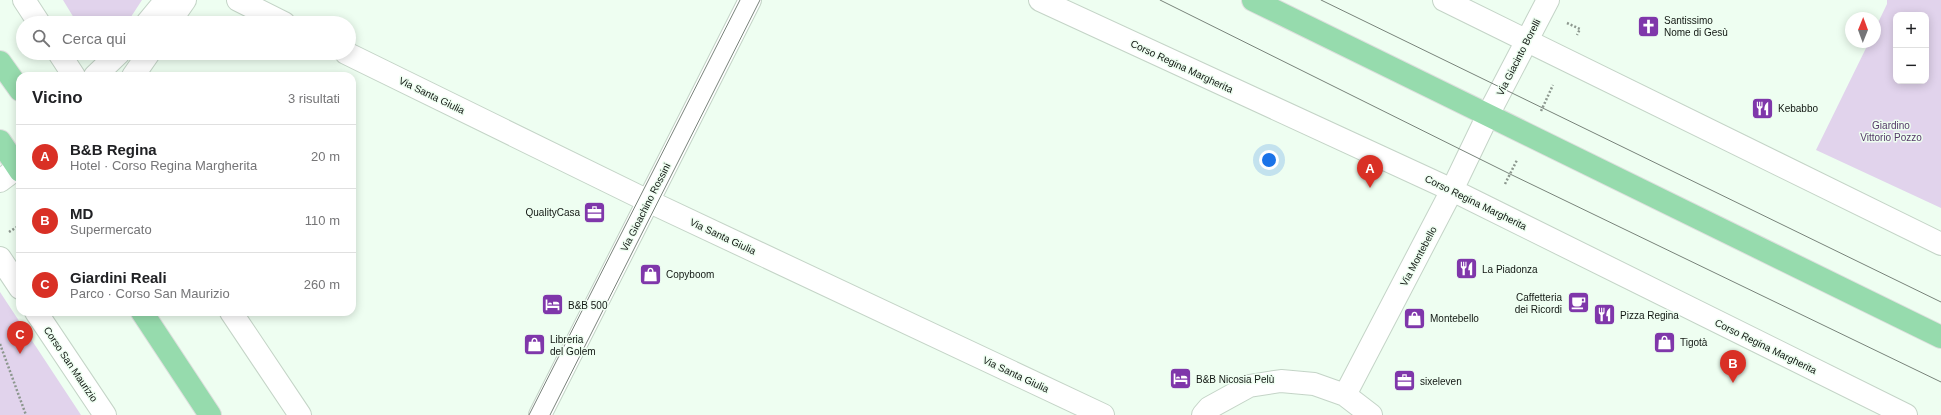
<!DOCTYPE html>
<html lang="it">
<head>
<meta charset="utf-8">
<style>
  body { margin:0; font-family:Helvetica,sans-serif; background:#f2f2f2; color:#202124 }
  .controls { position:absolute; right:12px; top:12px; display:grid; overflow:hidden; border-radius:8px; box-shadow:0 2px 10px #0003 }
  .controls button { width:36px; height:36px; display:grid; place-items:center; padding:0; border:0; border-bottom:1px solid #e0e0e0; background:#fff; color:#202124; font:20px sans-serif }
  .compass { position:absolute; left:1845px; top:12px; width:36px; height:36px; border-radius:50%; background:#fff; box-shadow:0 2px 10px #0003; rotate:1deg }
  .you { position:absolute; left:1269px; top:160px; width:14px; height:14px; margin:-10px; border:3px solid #fff; border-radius:50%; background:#1a73e8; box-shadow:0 0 0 6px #1a73e833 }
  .badge { display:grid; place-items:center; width:26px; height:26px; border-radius:50%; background:#d93025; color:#fff; font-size:13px; font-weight:700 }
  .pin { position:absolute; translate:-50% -33px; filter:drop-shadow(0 1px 2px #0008) }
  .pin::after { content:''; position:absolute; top:21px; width:14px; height:12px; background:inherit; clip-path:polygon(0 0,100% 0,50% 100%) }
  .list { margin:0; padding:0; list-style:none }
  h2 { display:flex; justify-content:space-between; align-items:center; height:52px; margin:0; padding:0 16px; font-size:17px }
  h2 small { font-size:13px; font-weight:400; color:#757577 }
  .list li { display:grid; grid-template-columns:26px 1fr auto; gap:12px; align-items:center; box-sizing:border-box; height:64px; padding:0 16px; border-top:1px solid #e0e0e0 }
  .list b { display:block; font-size:15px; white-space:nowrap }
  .list p { margin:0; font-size:13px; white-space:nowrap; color:#757577 }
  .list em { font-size:13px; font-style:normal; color:#757577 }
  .icon { flex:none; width:22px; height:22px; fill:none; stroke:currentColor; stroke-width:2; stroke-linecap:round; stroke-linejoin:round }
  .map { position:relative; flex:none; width:1941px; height:415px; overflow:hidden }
  .search { position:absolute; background:#fff; box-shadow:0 2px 10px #0003; left:16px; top:16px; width:340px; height:44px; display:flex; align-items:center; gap:10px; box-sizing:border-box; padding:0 14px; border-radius:22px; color:#757577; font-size:15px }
  .panel { position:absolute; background:#fff; box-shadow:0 2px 10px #0003; left:16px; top:72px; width:340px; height:244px; border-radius:12px }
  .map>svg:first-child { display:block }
</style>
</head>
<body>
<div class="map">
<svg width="1941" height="415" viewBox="0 0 1941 415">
  <rect width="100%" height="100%" fill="#eefef1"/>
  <path fill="#e1d3ec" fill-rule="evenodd" d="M63,0H142L127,23H77Z
    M1887,0H1941V208L1816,150L1869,42H1875V29L1887,4ZM1896,15H1926V81H1896Z
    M0,292L81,415H0Z"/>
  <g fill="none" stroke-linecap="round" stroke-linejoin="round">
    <defs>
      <path id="minor" d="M24,0L39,23
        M238,0L284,23
        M1040,0L1452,190L1906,415
        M1444,0L1941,244
        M147,23L166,0
        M169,23L185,0
        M59,53L74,76
        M346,53L648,201L1103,415
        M95,76L119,53
        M133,76L149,53
        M0,181L20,166
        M0,258L20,288
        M36,312L105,415
        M231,312L300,415
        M1345,395L1452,190L1488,115L1548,0
        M540,415L750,0
        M1203,415L1209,408L1249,386L1281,381L1314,384L1345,395L1371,415"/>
      <path id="major" d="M1253,0L1941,337
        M0,62L20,90
        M0,141L20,171
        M142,312L210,415"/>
    </defs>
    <use href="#minor" stroke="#c4d4c7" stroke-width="24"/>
    <use href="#major" stroke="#dedfde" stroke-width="24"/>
    <path stroke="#8c978e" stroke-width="2.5" stroke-dasharray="2 2" stroke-linecap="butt" d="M1567,23L1580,29L1577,35
      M1541,111L1553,85
      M1505,184L1517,160
      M9,232L20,225
      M0,344L26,415"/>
    <use href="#minor" stroke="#fff" stroke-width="22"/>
    <use href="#major" stroke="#96dbad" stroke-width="22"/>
    <path stroke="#78837a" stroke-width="1" d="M1160,0L1510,174L1941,382
      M1321,0L1941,302
      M529,415L740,0
      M550,415L760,0"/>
  </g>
  <defs>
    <symbol id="church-square" viewBox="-11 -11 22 22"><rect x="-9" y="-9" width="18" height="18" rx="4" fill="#7f37aa" stroke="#eefef1"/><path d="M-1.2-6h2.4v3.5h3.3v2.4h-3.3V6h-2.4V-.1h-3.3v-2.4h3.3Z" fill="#fff"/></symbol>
    <symbol id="restaurant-square" viewBox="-11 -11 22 22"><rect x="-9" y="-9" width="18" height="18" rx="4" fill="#7f37aa" stroke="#eefef1"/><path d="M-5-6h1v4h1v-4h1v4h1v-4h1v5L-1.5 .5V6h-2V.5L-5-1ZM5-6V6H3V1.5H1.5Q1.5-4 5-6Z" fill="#fff"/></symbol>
    <symbol id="office-square" viewBox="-11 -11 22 22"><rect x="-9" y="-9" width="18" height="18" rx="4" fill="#7f37aa" stroke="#eefef1"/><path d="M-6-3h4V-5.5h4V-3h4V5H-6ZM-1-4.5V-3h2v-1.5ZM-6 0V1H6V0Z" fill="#fff"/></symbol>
    <symbol id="shop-square" viewBox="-11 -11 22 22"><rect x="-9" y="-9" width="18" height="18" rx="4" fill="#7f37aa" stroke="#eefef1"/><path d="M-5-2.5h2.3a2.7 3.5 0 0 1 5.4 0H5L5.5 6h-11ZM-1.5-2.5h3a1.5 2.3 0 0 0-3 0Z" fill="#fff"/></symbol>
    <symbol id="cafe-square" viewBox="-11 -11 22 22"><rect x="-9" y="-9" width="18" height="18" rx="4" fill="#7f37aa" stroke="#eefef1"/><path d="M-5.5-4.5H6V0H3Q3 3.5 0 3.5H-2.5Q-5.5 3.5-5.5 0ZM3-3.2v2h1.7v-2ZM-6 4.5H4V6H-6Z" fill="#fff"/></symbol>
    <symbol id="hotel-square" viewBox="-11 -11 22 22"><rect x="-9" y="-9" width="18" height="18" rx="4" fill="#7f37aa" stroke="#eefef1"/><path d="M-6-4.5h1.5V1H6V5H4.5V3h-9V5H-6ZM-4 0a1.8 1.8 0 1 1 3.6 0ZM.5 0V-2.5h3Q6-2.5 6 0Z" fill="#fff"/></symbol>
  </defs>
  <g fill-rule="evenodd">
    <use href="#church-square" x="1636" y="14" width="25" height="25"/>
    <use href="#restaurant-square" x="1750" y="96" width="25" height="25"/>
    <use href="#office-square" x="582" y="200" width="25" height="25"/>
    <use href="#restaurant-square" x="1454" y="256" width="25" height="25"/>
    <use href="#shop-square" x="638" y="262" width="25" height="25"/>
    <use href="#cafe-square" x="1566" y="290" width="25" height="25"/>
    <use href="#hotel-square" x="540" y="292" width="25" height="25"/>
    <use href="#restaurant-square" x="1592" y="302" width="25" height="25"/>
    <use href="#shop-square" x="1402" y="306" width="25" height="25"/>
    <use href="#shop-square" x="1652" y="330" width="25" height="25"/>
    <use href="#shop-square" x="522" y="332" width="25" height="25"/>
    <use href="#hotel-square" x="1168" y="366" width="25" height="25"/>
    <use href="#office-square" x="1392" y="368" width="25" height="25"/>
  </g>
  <g text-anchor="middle" stroke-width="3" stroke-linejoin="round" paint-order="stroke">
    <g font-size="10" fill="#111712" stroke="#eefef1" text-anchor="start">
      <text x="1664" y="24">Santissimo<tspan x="1664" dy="12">Nome di Gesù</tspan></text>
      <text x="1778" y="112">Kebabbo</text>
      <text x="580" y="216" text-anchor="end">QualityCasa</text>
      <text x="1482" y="273">La Piadonza</text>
      <text x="666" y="278">Copyboom</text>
      <text x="1562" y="301" text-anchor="end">Caffetteria<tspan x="1562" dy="12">dei Ricordi</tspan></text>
      <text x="568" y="309">B&amp;B 500</text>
      <text x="1620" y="319">Pizza Regina</text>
      <text x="1430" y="322">Montebello</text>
      <text x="550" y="343">Libreria<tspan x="550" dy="12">del Golem</tspan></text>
      <text x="1680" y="346">Tigotà</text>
      <text x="1196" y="383">B&amp;B Nicosia Pelù</text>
      <text x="1420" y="385">sixeleven</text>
    </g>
    <g font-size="10" fill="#111712" stroke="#eefef1">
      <text transform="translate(1518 57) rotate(-63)" y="4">Via Giacinto Borelli</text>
      <text transform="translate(1182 66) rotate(25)" y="4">Corso Regina Margherita</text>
      <text transform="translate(432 95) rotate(26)" y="4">Via Santa Giulia</text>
      <text transform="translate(1476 202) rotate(26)" y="4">Corso Regina Margherita</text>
      <text transform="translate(645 207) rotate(-63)" y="4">Via Gioachino Rossini</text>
      <text transform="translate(723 236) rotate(25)" y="4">Via Santa Giulia</text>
      <text transform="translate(1418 256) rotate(-62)" y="4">Via Montebello</text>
      <text transform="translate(1766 346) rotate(26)" y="4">Corso Regina Margherita</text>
      <text transform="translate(71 364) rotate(56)" y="4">Corso San Maurizio</text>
      <text transform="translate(1016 374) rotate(25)" y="4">Via Santa Giulia</text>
    </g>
    <g font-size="10" fill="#543867" stroke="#eefef1">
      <text x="1891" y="129">Giardino<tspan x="1891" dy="12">Vittorio Pozzo</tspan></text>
    </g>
  </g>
</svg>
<div class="controls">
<button>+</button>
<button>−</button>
</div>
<svg class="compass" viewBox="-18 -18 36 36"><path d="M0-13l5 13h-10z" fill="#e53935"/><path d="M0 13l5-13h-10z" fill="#757577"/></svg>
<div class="you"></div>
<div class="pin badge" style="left:1370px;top:188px">A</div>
<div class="pin badge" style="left:1733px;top:383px">B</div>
<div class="pin badge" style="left:20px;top:354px">C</div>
<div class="search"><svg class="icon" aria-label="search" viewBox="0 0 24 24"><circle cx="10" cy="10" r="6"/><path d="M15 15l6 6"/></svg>Cerca qui</div>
<section class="panel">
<h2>Vicino<small>3 risultati</small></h2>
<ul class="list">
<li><span class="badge">A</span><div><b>B&amp;B Regina</b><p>Hotel · Corso Regina Margherita</p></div><em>20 m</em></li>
<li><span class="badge">B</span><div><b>MD</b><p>Supermercato</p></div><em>110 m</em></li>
<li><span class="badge">C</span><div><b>Giardini Reali</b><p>Parco · Corso San Maurizio</p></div><em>260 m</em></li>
</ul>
</section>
</div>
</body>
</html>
